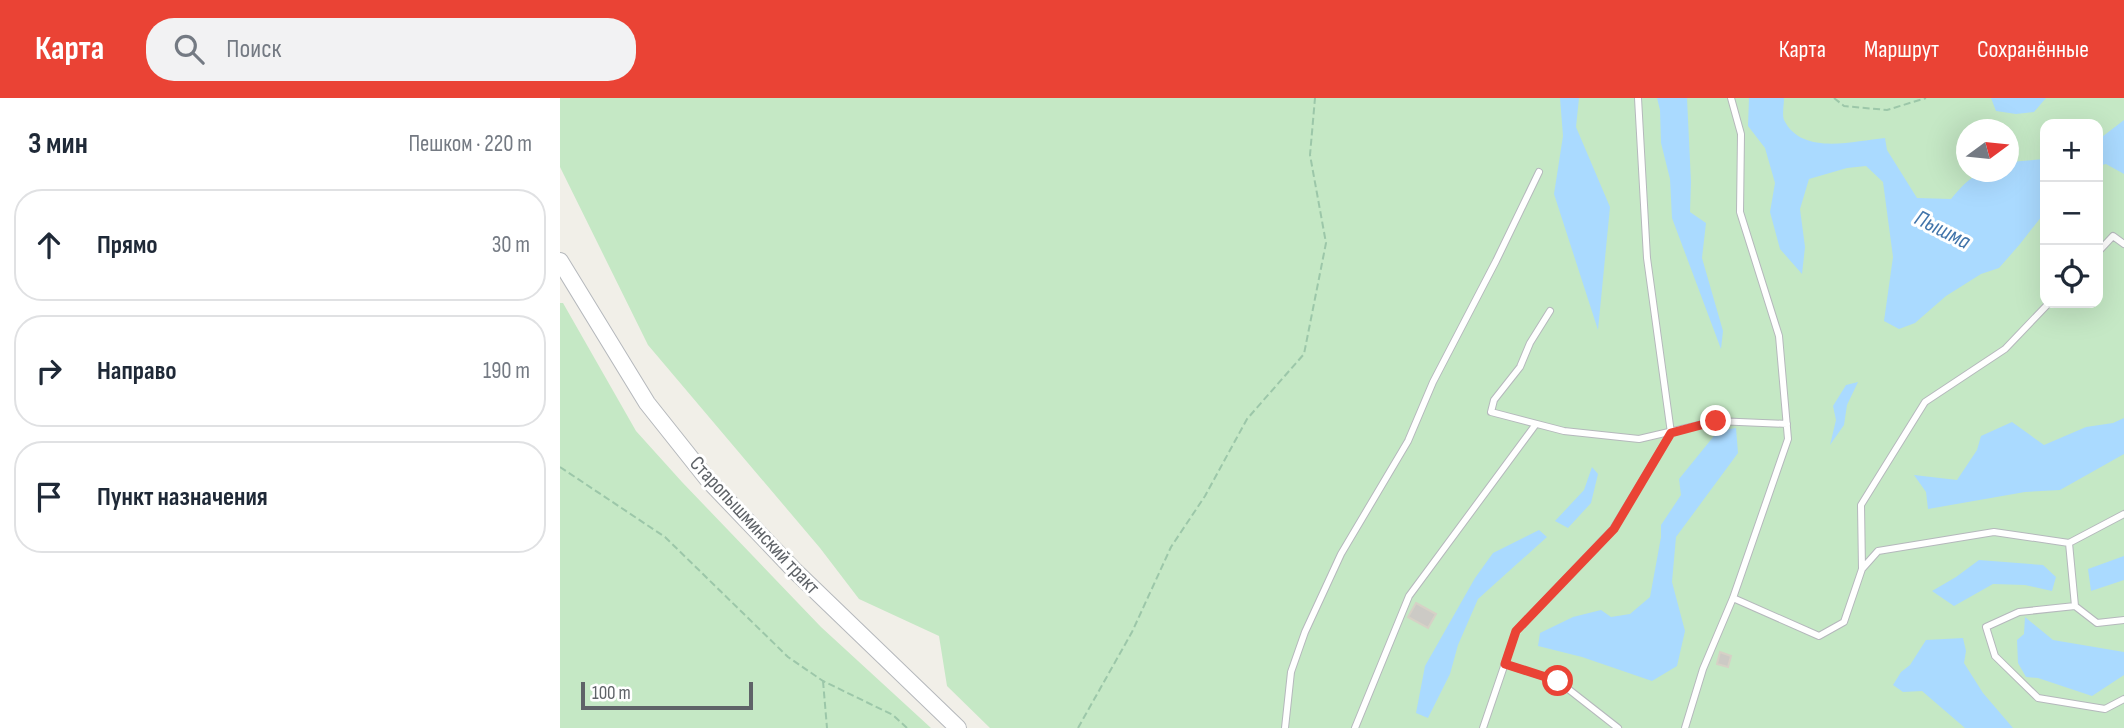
<!DOCTYPE html>
<html lang="ru">
<head>
<meta charset="utf-8">
<style>
  body { margin:0; font-family:"Sofia Sans Condensed",sans-serif; background:#f2f2f3; color:#1f2937 }
  .controls { position:absolute; right:21px; top:21px; display:grid; overflow:hidden; border-radius:14px; box-shadow:0 7px 28px #0002 }
  .controls button { width:63px; height:63px; display:grid; place-items:center; padding:0; border:0; border-bottom:2px solid #e0e1e3; background:#fff; color:#1f2937; font:35px sans-serif }
  .compass { position:absolute; left:1396px; top:21px; width:63px; height:63px; border-radius:50%; background:#fff; box-shadow:0 7px 28px #0002; rotate:75deg }
  .scale { position:absolute; left:21px; bottom:18px; width:172px; box-sizing:border-box; padding-left:7px; border:4px solid #5f6368; border-top:0; font-size:19px; line-height:24px; white-space:nowrap; color:#5f6368; -webkit-text-stroke:5px #fff; paint-order:stroke }
  .stop { position:absolute; width:21px; height:21px; margin:-16px; border:5px solid #ea4335; border-radius:50%; background:#fff }
  .stop.end { background:#ea4335; border-color:#fff; box-shadow:0 2px 7px #0008 }
  .list { margin:0; padding:0; list-style:none }
  h2 { display:flex; justify-content:space-between; align-items:center; height:91px; margin:0; padding:0 28px; font-size:30px }
  h2 small { font-size:23px; font-weight:400; color:#747a83 }
  .list li { display:grid; grid-template-columns:46px 1fr auto; gap:21px; align-items:center; box-sizing:border-box; height:112px; margin:0 14px 14px; padding:0 14px; border:2px solid #e0e1e3; border-radius:28px }
  .list b { display:block; font-size:26px; white-space:nowrap }
  .list em { font-size:23px; font-style:normal; color:#747a83 }
  .icon { flex:none; width:38px; height:38px; fill:none; stroke:currentColor; stroke-width:2; stroke-linecap:round; stroke-linejoin:round }
  .map { position:relative; flex:none; width:1564px; height:630px; overflow:hidden }
  header { display:flex; align-items:center; gap:42px; box-sizing:border-box; height:98px; padding:0 35px; background:#ea4335; color:#fff }
  header strong { font-size:33px }
  nav { display:flex; gap:38px; margin-inline-start:auto; font-size:24px }
  .search { width:490px; height:63px; background:#f2f2f3; display:flex; align-items:center; gap:18px; box-sizing:border-box; padding:0 24px; border-radius:28px; color:#747a83; font-size:26px }
  main { display:flex }
  aside { flex:1; background:#fff }
  .map>svg:first-child { display:block }
</style>
</head>
<body>
<header>
<strong>Карта</strong>
<div class="search"><svg class="icon" aria-label="search" viewBox="0 0 24 24"><circle cx="10" cy="10" r="6"/><path d="M15 15l6 6"/></svg>Поиск</div>
<nav><a>Карта</a><a>Маршрут</a><a>Сохранённые</a></nav>
</header>
<main>
<aside>
<h2>3 мин<small>Пешком · 220 m</small></h2>
<ul class="list">
<li><svg class="icon" aria-label="ahead" viewBox="0 0 24 24"><path d="M12 20V5M6 11l6-6 6 6"/></svg><div><b>Прямо</b></div><em>30 m</em></li>
<li><svg class="icon" aria-label="right" viewBox="0 0 24 24"><path d="M7 20v-9h11M14 6l5 5-5 5"/></svg><div><b>Направо</b></div><em>190 m</em></li>
<li><svg class="icon" aria-label="arrive" viewBox="0 0 24 24"><path d="M6 21V4h12l-3 4 3 4H6"/></svg><div><b>Пункт назначения</b></div></li>
</ul>
</aside>
<div class="map">
<svg width="1564" height="630" viewBox="0 0 1564 630">
  <rect width="100%" height="100%" fill="#f1efe8"/>
  <path fill="#c5e8c5" fill-rule="evenodd" d="M0,0H1564V630H430L387,588L379,538L299,501L260,450L88,247L0,69ZM1485,26H1538V205H1485ZM1406,32H1448V74H1406Z
    M0,205H3L76,333L122,384L261,529L371,630H0Z"/>
  <path fill="#aadaff" d="M1000,0H1019L1016,29L1050,109L1038,232L994,96L1003,38Z
    M1097,0H1127L1131,84L1130,114L1146,125L1142,160L1163,233L1161,251L1112,120L1110,81L1101,45L1100,12Z
    M1189,0H1224C1224,7 1222,16 1224,22C1242,58 1293,43 1325,40L1327,52L1357,100L1391,101C1412,76 1416,74 1448,74L1449,65L1450,64L1485,61V114L1460,146L1439,170L1421,176L1386,198L1355,225L1339,231L1324,223L1333,159L1323,84L1306,68L1287,70L1249,81L1240,111L1245,149L1242,176L1220,151L1210,114L1215,85L1205,50L1188,28Z
    M1431,0H1486L1474,14L1456,16L1436,13Z
    M1564,22V76L1546,66L1538,68V42Z
    M1298,284L1287,307L1284,327L1270,347L1276,322L1273,308L1286,287Z
    M1564,320V356L1500,392L1465,394L1368,411L1366,394L1354,377L1397,382L1417,352L1421,338L1452,324L1484,347L1526,329L1553,325Z
    M1176,330L1178,355L1116,439L1112,484L1125,533L1117,568L1092,583L1022,559L978,548L980,535L1013,519L1041,512L1051,519L1070,516L1090,499L1101,439V427L1121,397L1119,381L1158,333Z
    M1032,369L1038,376L1031,405L1008,430L995,423L1024,392Z
    M979,432L987,439L918,501L898,547L890,576L868,620L856,615L865,568L915,480L933,455Z
    M1564,458V482L1531,493L1528,471Z
    M1419,462L1483,467L1496,479L1492,493L1465,487L1433,486L1394,508L1372,493L1396,479Z
    M1465,519L1493,542L1564,554V577L1532,598L1478,580L1466,579L1458,565L1457,542L1464,536Z
    M1403,540L1406,553L1404,565L1423,595L1453,630H1405L1362,593L1343,594L1333,587L1341,574L1350,567L1366,542Z"/>
  <path fill="#cccac5" stroke="#d6d1c6" stroke-width="2" d="M856,505L876,516L868,530L848,519Z
    M1160,554L1171,558L1168,569L1157,566Z"/>
  <g fill="none" stroke-linecap="round" stroke-linejoin="round">
    <defs>
      <path id="service" d="M1538,154L1553,138L1564,146
        M990,213L970,245L960,269L934,302L931,314L1004,333L1079,341L1156,323L1227,326
        M1509,445L1515,508L1537,525L1564,522
        M1302,471L1301,407L1365,304L1445,251L1489,205
        M1173,500L1259,538L1284,524L1302,471L1318,453L1434,434L1509,445L1564,416
        M1515,508L1459,514L1426,529L1435,558L1478,600L1545,611L1564,601
        M945,566L998,583L1058,630
        M725,630L731,574L745,534L781,456L848,343L873,284L936,163L979,74
        M795,630L849,498L976,326
        M923,630L956,533L1053,431L1111,335L1087,160L1078,0
        M1125,630L1143,571L1173,500L1228,341L1219,238L1180,114L1181,36L1171,0"/>
      <path id="tertiary" d="M0,163L87,305L149,383L234,472L398,630"/>
    </defs>
    <use href="#service" stroke="#b5b8bc" stroke-width="8"/>
    <use href="#tertiary" stroke="#b5b8bc" stroke-width="18"/>
    <path stroke="#9cc7a9" stroke-width="2" stroke-dasharray="7 3.5" stroke-linecap="butt" d="M1274,0L1284,8L1327,12L1366,0
      M0,369L105,439L228,559L263,583L333,617L347,630
      M263,583L267,630
      M518,630L572,534L611,449L645,398L687,321L744,256L766,145L750,57L755,0"/>
    <use href="#service" stroke="#fff" stroke-width="6"/>
    <use href="#tertiary" stroke="#fff" stroke-width="16"/>
  </g>
  <g fill="none" stroke-linecap="round" stroke-linejoin="round">
    <path stroke="#ea4335" stroke-width="9" d="M998,583L945,566L956,533L1054,431L1111,335L1156,323"/>
  </g>
  <g text-anchor="middle" stroke-width="6" stroke-linejoin="round" paint-order="stroke">
    <g font-size="21" fill="#5f6368" stroke="#fff">
      <text transform="translate(195 427) rotate(47)" y="7">Старопышминский тракт</text>
    </g>
    <g font-size="23" font-style="italic" fill="#4174aa" stroke="#fff">
      <text transform="translate(1383 131) rotate(27)" y="8">Пышма</text>
    </g>
  </g>
</svg>
<div class="controls">
<button>+</button>
<button>−</button>
<button><svg class="icon" aria-label="locate" viewBox="0 0 24 24"><circle cx="12" cy="12" r="6"/><path d="M12 2v4M12 18v4M2 12h4M18 12h4"/></svg></button>
</div>
<svg class="compass" viewBox="-18 -18 36 36"><path d="M0-13l5 13h-10z" fill="#e53935"/><path d="M0 13l5-13h-10z" fill="#747a83"/></svg>
<div class="scale">100 m</div>
<div class="stop" style="left:998px;top:583px"></div>
<div class="stop end" style="left:1156px;top:323px"></div>
</div>
</main>
</body>
</html>
